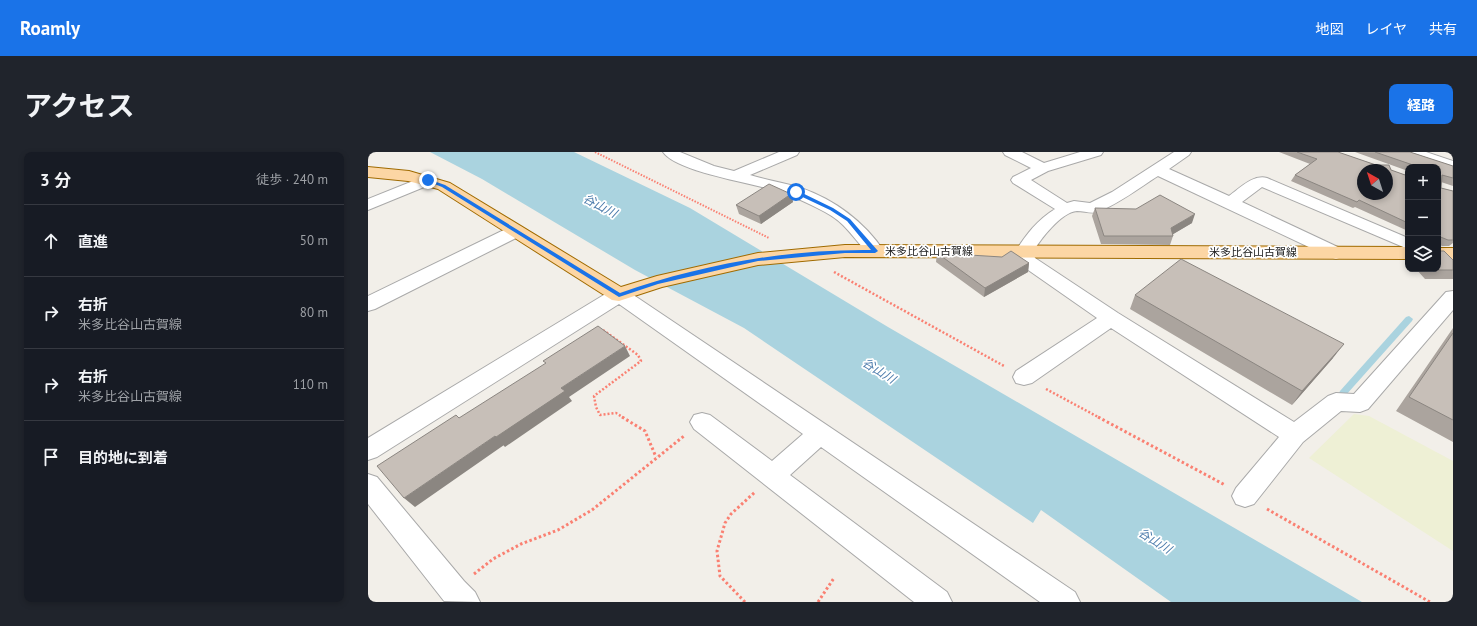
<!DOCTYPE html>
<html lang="ja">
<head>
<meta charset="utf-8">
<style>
  body { margin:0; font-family:"PT Sans","Noto Sans JP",sans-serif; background:#20242c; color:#f1f3f6 }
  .controls { position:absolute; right:12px; top:12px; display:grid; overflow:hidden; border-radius:8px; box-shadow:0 2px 6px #0003 }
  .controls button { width:36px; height:36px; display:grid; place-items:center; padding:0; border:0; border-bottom:1px solid #363941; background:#171b24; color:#f1f3f6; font:20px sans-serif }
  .compass { position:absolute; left:989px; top:12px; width:36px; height:36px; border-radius:50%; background:#171b24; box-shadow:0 2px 6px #0003; rotate:321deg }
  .stop { position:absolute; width:12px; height:12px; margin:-9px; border:3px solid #1a73e8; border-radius:50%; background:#fff }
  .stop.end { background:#1a73e8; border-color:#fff; box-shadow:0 1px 4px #0008 }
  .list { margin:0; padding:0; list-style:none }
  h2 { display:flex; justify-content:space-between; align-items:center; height:52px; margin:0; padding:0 16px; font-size:17px }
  h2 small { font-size:13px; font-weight:400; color:#9ea1a6 }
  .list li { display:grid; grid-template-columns:26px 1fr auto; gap:12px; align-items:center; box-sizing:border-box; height:72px; padding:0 16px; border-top:1px solid #363941 }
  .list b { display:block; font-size:15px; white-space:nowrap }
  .list p { margin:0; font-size:13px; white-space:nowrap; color:#9ea1a6 }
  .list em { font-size:13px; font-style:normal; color:#9ea1a6 }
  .icon { flex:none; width:22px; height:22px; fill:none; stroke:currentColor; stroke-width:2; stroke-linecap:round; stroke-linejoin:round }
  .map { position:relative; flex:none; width:1085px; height:450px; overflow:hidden; border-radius:8px }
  header { display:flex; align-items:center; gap:24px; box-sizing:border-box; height:56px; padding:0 20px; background:#1a73e8; color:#fff }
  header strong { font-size:19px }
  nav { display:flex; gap:22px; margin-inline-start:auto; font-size:14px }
  .intro { display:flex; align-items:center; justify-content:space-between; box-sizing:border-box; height:96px; padding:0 24px }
  h1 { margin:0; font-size:28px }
  .button { padding:10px 18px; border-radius:8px; background:#1a73e8; color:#fff; font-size:14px; font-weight:700 }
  main { display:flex; gap:24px; padding:0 24px }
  aside { flex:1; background:#171b24; border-radius:8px; box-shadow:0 2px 6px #0003 }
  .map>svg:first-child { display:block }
</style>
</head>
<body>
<header>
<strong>Roamly</strong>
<nav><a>地図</a><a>レイヤ</a><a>共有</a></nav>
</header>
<div class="intro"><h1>アクセス</h1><a class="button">経路</a></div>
<main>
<aside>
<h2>3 分<small>徒歩 · 240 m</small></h2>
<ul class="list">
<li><svg class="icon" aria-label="ahead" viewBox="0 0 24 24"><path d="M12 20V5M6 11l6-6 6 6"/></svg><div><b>直進</b></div><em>50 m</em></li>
<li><svg class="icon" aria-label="right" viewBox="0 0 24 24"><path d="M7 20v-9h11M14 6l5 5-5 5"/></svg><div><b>右折</b><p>米多比谷山古賀線</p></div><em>80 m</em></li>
<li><svg class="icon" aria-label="right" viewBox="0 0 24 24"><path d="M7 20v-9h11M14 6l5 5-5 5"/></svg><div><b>右折</b><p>米多比谷山古賀線</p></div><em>110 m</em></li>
<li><svg class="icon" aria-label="arrive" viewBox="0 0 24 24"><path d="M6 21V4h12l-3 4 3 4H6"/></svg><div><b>目的地に到着</b></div></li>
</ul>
</aside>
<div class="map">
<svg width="1085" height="450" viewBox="0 0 1085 450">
  <rect width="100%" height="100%" fill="#f2efe9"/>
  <path fill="#eef0d5" d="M986,262L1001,264L1085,309V399L941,306Z"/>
  <path fill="#aad3df" d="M62,0H206L322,56L520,175L994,450H803L673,358L665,371L376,176L267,118L114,27Z"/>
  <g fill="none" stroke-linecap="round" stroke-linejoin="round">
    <path fill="#aad3df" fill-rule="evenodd" d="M1041,164L1045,167L1044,169L978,243H972L971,241L972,239L1038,165Z"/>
    <defs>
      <path id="minor" d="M295,0H312L346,14L366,19L411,0H431L429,3L382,23C399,28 417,31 433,36C467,48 496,70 516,99L513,103L507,105L501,103C492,93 484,82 475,73C462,60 440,52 424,44C397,32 310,22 295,0Z
        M635,0H654L676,11L712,0H735L733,3L680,19L663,28L699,51L706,49L722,51L744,40L806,0H823L821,3L801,17L861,44C871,37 885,22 899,26L1040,86V97L894,35L874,50L974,97L977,101L974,105L968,107L962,105L790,24C771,36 752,51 730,60C723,62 716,59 709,59C693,60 672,88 665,100L667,106L750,161L926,270L960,244L968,241L986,242L1078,140L1085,139V158L1000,257L992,260L973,259L935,290L886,352L877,355L868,352L864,344L868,336L911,285L743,176L664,231L656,233L648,231L645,225L648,219L729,166L653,113L647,100C658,83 669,68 687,57L645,31L643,28L645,25L663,16L637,3Z
        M1036,0H1058L1085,9V19L1038,3Z
        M60,23L66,25L68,28L66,31L0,58V47Z
        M148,74L154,75L157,79L154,83L7,157L0,159V144L142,75Z
        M251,137L258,138L707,440L712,450H672L453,295L422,323L579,440L584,450H546L326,277L322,270L326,263L334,261L342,263L404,309L435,282L251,152L9,305L0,308V286L244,138Z
        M0,322L9,325L96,429L107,440L112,450L76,449L0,352Z"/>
      <path id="major" d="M0,15L41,19L82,31L253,135L289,124L390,101L477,93L1040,95V107L477,105L390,113L294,135L251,149L244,148L70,37L40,29L0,25Z
        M1070,96H1085V108H1070Z"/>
    </defs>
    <use href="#minor" stroke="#a9a9a9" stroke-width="2"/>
    <use href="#major" stroke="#a06b00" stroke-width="2"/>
    <path stroke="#fa8072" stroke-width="2" stroke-dasharray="1.5 1.5" stroke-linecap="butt" d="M227,0L401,86"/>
    <path stroke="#fa8072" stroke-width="2.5" stroke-dasharray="2 2" stroke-linecap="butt" d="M466,120L636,214
      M235,178L270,203L273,209L226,244L228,255L232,263L248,261L256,266
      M678,237L732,266"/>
    <path stroke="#fa8072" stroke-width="3" stroke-dasharray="2.5 2.5" stroke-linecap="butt" d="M254,265L277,279L288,305
      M730,265L857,333
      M899,357L1062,450
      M106,422L125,407L153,392L190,378L224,358L316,284
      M377,450L352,424L349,399L357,371L363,362L387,340
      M450,450L466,426"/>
    <use href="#minor" fill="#fff" fill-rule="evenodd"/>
    <use href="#major" fill="#fcd6a4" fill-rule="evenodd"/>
  </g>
  <path fill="#aba49e" d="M911,0H970L1040,24V79L987,55L985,56L923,29L927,23L942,12Z
    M987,0H1042L1085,14V34L1073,30V36L1085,39V91L1081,94H1074L1070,92V15H1040V19Z
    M423,42L425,50L393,72L371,62L368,53Z
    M727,56L824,71L805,82V84L802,93L733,92L724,64Z
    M569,101L661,111L660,120L616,145L568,110Z
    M1085,108V127H1057L1048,117H1070Z
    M767,143L965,206L924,253L762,157Z
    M1085,176V290L1028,259Z"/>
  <path fill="#8b8681" d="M423,42L425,50L393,72L391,64Z
    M827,62L824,71L802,84L803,76Z
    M661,111L660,120L616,145L617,136Z
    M976,192L965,206L924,253L934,239Z
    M257,194L262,204L201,245L204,249L137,295L128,285L193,236Z
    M127,284L136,293L47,355L36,346Z"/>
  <path fill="#c7bfb8" stroke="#8b8681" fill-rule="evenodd" d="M929,0H970L1008,13H1021L1023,18L1040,24V71L991,48L989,50L927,23L949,7ZM995,18H1019V42H995Z
    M1007,0H1042L1085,14V26L1074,23L1073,36L1085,39V88H1080L1070,84V15H1045V13Z
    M401,32L423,42L391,64L368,53Z
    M792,43L827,62L803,76L805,84H736L727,56L768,57Z
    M643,99L661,111L617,136L569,101L634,105Z
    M1070,99H1076L1085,108V118H1064L1063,117H1070Z
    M813,107L976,192L934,239L767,143Z
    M230,174L257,194L193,236L197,239L128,285L127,284L36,346L9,314L88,263L91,266L178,211L175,209Z
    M1085,181V268L1041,245Z"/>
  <path fill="#1a73e8" d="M60,27L77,33L252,141C332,113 418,97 503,98L479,69L462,58L426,41L428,38L465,56L482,67L510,99L507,101H477L390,109L290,132L251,145L74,35L59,29Z"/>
  <g text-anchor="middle" stroke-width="3.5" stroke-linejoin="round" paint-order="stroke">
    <g font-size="11" fill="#222" stroke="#fff">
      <text x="561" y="103">米多比谷山古賀線</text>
      <text x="885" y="104">米多比谷山古賀線</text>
    </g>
    <g font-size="12" font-style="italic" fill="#4a7aab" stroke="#fff">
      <text transform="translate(232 54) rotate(28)" y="4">谷山川</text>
      <text transform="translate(511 219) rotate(32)" y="4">谷山川</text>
      <text transform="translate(787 389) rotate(32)" y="4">谷山川</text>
    </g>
  </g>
</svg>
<div class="controls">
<button>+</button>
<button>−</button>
<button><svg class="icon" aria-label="layers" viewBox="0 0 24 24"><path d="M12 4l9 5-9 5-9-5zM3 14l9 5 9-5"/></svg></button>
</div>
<svg class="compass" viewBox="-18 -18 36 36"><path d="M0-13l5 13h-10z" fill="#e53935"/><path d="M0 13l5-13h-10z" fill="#9ea1a6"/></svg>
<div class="stop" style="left:428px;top:40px"></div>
<div class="stop end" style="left:60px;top:28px"></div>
</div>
</main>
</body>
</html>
